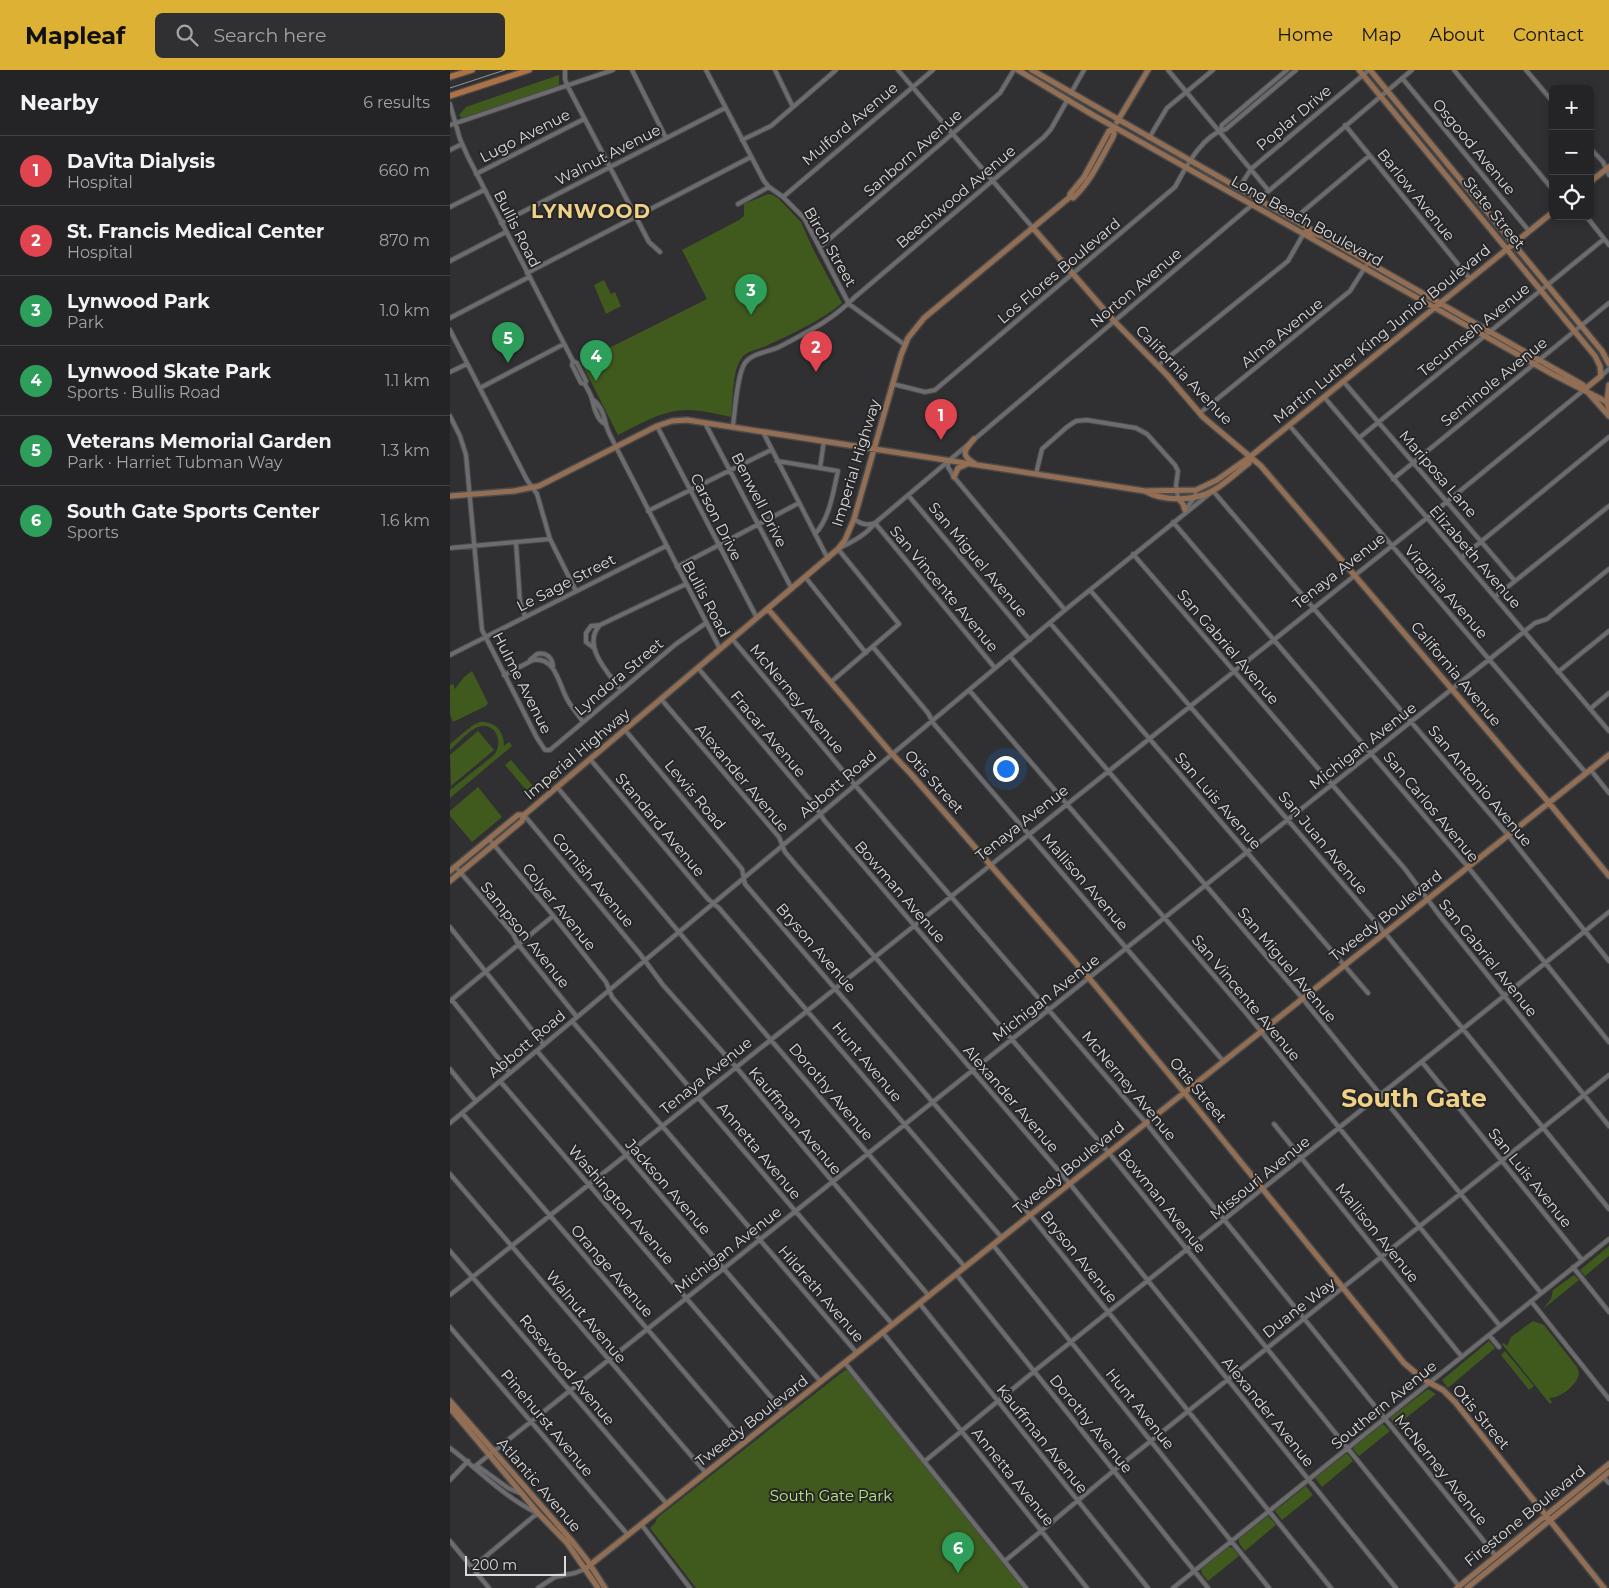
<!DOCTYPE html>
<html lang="en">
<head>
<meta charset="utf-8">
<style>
  body { margin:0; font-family:Montserrat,sans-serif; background:#302f32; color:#f1f3f6 }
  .controls { position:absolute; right:15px; top:15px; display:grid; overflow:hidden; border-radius:8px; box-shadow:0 2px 8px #0003 }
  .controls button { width:45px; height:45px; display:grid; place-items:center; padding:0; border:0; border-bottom:1px solid #414042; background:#242325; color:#f1f3f6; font:25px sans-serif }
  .scale { position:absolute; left:15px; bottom:12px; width:101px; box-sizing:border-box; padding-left:5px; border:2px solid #dbdadb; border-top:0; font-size:14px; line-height:18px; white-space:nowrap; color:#dbdadb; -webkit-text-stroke:4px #262527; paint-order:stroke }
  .you { position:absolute; left:555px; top:698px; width:18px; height:18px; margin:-12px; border:4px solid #fff; border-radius:50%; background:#1a73e8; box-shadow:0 0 0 8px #1a73e833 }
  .badge { display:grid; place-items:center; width:32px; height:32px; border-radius:50%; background:#ddb133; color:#fff; font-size:16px; font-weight:700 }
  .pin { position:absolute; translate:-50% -41px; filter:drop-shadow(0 1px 2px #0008) }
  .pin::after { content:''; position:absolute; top:26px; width:18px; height:15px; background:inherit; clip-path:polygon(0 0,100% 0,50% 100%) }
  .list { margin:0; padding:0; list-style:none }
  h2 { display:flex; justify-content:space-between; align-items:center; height:65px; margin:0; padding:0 20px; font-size:21px }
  h2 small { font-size:16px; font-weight:400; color:#a3a4a7 }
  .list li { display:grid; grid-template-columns:32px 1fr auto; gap:15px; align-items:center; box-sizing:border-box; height:70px; padding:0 20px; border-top:1px solid #414042 }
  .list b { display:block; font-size:19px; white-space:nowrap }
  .list p { margin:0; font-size:16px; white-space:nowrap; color:#a3a4a7 }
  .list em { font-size:16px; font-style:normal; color:#a3a4a7 }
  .icon { flex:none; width:28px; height:28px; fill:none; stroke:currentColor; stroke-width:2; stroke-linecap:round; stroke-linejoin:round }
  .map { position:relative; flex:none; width:1159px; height:1518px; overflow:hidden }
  header { display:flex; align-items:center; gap:30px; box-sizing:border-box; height:70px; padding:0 25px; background:#ddb133; color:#111 }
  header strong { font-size:24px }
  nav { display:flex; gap:28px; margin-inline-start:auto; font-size:18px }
  .search { width:350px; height:45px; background:#302f32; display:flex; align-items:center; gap:12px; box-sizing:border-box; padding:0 18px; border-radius:8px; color:#a3a4a7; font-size:19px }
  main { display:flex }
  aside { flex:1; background:#242325 }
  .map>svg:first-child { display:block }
</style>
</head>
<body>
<header>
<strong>Mapleaf</strong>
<div class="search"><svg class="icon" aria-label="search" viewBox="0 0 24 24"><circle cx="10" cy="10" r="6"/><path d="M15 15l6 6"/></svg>Search here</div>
<nav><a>Home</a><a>Map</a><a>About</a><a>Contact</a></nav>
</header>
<main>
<aside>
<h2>Nearby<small>6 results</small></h2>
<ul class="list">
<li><span class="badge" style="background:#e0444e">1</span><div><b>DaVita Dialysis</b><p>Hospital</p></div><em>660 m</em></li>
<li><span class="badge" style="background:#e0444e">2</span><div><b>St. Francis Medical Center</b><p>Hospital</p></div><em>870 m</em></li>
<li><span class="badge" style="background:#2e9e5b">3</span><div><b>Lynwood Park</b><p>Park</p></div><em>1.0 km</em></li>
<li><span class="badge" style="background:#2e9e5b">4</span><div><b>Lynwood Skate Park</b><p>Sports · Bullis Road</p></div><em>1.1 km</em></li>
<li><span class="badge" style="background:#2e9e5b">5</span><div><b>Veterans Memorial Garden</b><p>Park · Harriet Tubman Way</p></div><em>1.3 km</em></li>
<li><span class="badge" style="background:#2e9e5b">6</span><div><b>South Gate Sports Center</b><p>Sports</p></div><em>1.6 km</em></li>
</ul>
</aside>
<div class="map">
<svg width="1159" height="1518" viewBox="0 0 1159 1518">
  <rect width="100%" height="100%" fill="#302f31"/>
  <path fill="#405a1e" d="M109,5V16L12,48L9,45L16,37Z
    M318,124L323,125L329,129L351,152L363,179L392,233C371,251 343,263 318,275C309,280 297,280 291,289C282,302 283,331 281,347C267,344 252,340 238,340C213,340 190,354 168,365L131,292L257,229L232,180L289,150L294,146V134Z
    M154,210L161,224L165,222L171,236L156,244L144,215Z
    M22,601L38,633L36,636L3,652L0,644V615L3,614L5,619L14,607Z
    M30,652C45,651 54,661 54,676L59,672L62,676L0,728V720L44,685C54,673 46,651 28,657C18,661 8,673 0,680V674L23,655Z
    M28,661L44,680L1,716L0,685Z
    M61,690L83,716L77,721L55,695Z
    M28,717L52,747L22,772L0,746V741Z
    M1159,1176V1186L1135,1206L1130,1200Z
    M1124,1205L1129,1210L1093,1239L1101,1229L1103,1220Z
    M1083,1251L1094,1255L1127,1297L1129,1303C1128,1314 1111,1328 1099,1328L1102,1332L1100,1334L1052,1274L1054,1273L1057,1276L1061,1267Z
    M1039,1271L1045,1278L998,1318L992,1310Z
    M1055,1281L1084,1316L1079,1320L1051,1285Z
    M395,1300H398L574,1518H246L200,1458L205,1453L207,1448Z
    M978,1319L986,1324L946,1356L940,1348Z
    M933,1354L940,1361L909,1386L903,1379L904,1377Z
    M897,1383L903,1391L872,1417L865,1408Z
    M856,1416L863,1425L832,1450L825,1441L826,1440Z
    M818,1446L826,1455L795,1481L789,1473V1469Z
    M779,1477L783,1478L789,1486L758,1511L752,1504L751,1499Z"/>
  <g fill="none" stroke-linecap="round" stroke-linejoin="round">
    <defs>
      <path id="minor" d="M115,0V9L117,15L199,172L210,182
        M182,0L216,68
        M256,0L314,111L319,117L333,127L354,148L399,234L455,275
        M325,0L343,37
        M448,0L583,158
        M718,0L818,120
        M1004,0L1103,120
        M1076,0L1103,32
        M952,8L1079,161
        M621,23L634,0
        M0,34L10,69L18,87L123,291L127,293L136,311L135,314
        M0,55L163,0
        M895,55L1020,209
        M770,61L772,55L837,0
        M699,68L717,38L763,0
        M292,70L321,56L386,0
        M1140,78L1153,92L1159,105
        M0,80L12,74
        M26,104L134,49
        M789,118L801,99L919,0
        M333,127L483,0
        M288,134L319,117
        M0,137L34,120
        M1136,146L1159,175
        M844,149L919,86
        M51,153L275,38
        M370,177L550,23L564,0
        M0,191L56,162
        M77,203L301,87
        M0,248L79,207
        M0,260L77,410L87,424L100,469L126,521
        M123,291L122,295L131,313L135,314C137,319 141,324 142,329C144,338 147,350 155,354
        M709,295L838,191L854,163
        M0,302L17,294
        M1151,306L1159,299
        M893,311L1065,511
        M443,314L475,322L485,320L725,117C736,97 752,65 776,59L846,0
        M30,318L114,274
        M874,327L1159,661
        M142,329C150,334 154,345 156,354C157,361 163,370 166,377L270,579
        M750,343L900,221L919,191
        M0,346L10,366L16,385L32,560L87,668L95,680H100L226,574L256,553
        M255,353L342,519
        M839,355L1136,703
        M207,356L307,548
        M283,356C285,341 287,304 295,293C302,283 319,282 329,277C359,261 381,251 405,227L594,67L601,59L618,29
        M313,362L378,489
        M909,368L1154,169
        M498,390V397L504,407L615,540
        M327,391L388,401C383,422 380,448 365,464
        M370,398L374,371
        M586,404L592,379L617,357L626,351L637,350L686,358L697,364L725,395L728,401L726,415L728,428
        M943,409L1159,233
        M458,425L580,570
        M735,440L745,427L746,420
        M198,441L321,380
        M404,449C411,454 416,456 425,453
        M723,452L1018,797L1159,972
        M425,453L545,598
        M66,472L70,532L75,546
        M0,478L100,469
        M683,484L955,799L990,846L1159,1056
        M1011,488L1159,367
        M227,497L349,433
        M356,508L416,583
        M640,520L935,863L1159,1139
        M1045,527L1159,436
        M600,553L918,923
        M283,570L399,708L696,1053L1046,1486
        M423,577L478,643L484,654L774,992
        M144,578L136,572V563L141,556L150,555
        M0,585L216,476
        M560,586L852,928L1091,1223
        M80,590L87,584C96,582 102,587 103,596
        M248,598L366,737L374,750L659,1083L1009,1516
        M1108,602L1159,561
        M54,605L83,590C105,586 109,614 117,629C121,637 128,644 133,652
        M381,612L449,554L388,479C401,472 415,466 425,453L962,0
        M171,620C158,603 131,575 150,555L236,514
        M519,620L796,943L1050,1256
        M211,629L329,767L335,782L346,795L620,1114L946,1518
        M1140,639L1159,623
        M175,660L292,799L295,814L580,1145L881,1518
        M140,689L258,829L269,838L552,1168
        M1140,699L1159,723
        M107,717L249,886L515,1197
        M74,745L190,884L213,915L286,997L479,1226
        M39,769L97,838L156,912L162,927L443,1255
        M5,796L63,864L68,874L127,947
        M0,857L94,975
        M2,930L60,1003
        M0,931L103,846
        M122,951L407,1283
        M87,981L371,1312
        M972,992L1132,1190
        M0,999L26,1031
        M50,1011L334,1342
        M12,1043L295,1373
        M0,1053L615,540L763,421L1058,765L1159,891
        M824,1054L1012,1287
        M0,1104L256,1403
        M543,1175L819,1518
        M0,1181L217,1434
        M1123,1197L1159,1242
        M506,1204L758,1518
        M0,1225L977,448L1135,319
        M1081,1231L1159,1329
        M470,1234L698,1518
        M0,1257L178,1465
        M433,1263L637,1518
        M1039,1265L1049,1277
        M395,1293L576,1518
        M0,1378C29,1400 54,1427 87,1443
        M475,1391L587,1299L1159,842
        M24,1397L1085,553L1097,549L1159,499
        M24,1397H29L58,1418L72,1424
        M1153,1407L1159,1413
        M0,1410L18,1391
        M191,1454L240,1518
        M0,1471L39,1518
        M555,1491L667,1398L1159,1005
        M23,1497L84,1446L89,1444
        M88,1518L105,1507L125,1503L135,1499
        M723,1518L1159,1169"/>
      <path id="major" d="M568,0L643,45L1104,305L1159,333
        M582,0L1133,315L1135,319L1159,346
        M909,0L1145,286L1150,296L1151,306L1135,319
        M920,0L1152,281L1159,294
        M667,52L698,0
        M1140,112L1159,97
        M620,127V124L634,107L659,61L663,59
        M583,158L664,251L717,305L753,347L811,396L1095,728L1159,806
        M854,163L857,161L870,166
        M1159,315L1157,332L1159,340
        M524,369C514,380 510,385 525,394
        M504,407L508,398L517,394
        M695,421C714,432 746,431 764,420C776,413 787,402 799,393L801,386
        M0,426L64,421L89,416L207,356L222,351L237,350L695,421L746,420L767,410L801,386L1103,142
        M728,428L733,434L735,440
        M318,539L442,684L461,704L639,908L738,1027L954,1293L973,1309L993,1320L1005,1332L1154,1518
        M0,801L68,745H74
        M0,811L72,751L74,745L388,479L395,470L404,449L451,285L458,268L474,248L620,127L623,128C641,111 650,90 662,69L664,64L663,60
        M0,1331L122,1471L137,1490L155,1518
        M0,1338L89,1444L117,1473L148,1518
        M135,1499L1159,685
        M1007,1518L1159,1394
        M1017,1518L1159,1402"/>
      <path id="highway" d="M0,7L22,0
        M0,26L79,0"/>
    </defs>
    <use href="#minor" stroke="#4b4a4b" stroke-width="6"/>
    <use href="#major" stroke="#4b4a4b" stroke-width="8"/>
    <use href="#highway" stroke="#4b4a4b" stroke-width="8"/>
    <use href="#minor" stroke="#6c6b6d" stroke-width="4"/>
    <use href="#major" stroke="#926f54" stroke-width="5"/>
    <use href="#highway" stroke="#ac7244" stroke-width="5.5"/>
    <path stroke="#959496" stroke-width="1" d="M0,18L55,0"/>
  </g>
  <g text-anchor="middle" stroke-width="4" stroke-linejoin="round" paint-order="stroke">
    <g font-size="15" fill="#dbdadb" stroke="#262527">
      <text transform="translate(844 48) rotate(-40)" y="5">Poplar Drive</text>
      <text transform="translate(400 54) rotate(-40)" y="5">Mulford Avenue</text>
      <text transform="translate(75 66) rotate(-27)" y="5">Lugo Avenue</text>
      <text transform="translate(1024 77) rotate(50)" y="5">Osgood Avenue</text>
      <text transform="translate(463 83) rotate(-41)" y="5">Sanborn Avenue</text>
      <text transform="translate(158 85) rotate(-27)" y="5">Walnut Avenue</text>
      <text transform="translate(966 125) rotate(51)" y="5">Barlow Avenue</text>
      <text transform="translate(506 127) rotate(-40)" y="5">Beechwood Avenue</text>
      <text transform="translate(1044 143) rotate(51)" y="5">State Street</text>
      <text transform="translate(857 151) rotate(29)" y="5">Long Beach Boulevard</text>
      <text transform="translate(67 159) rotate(63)" y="5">Bullis Road</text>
      <text transform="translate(380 177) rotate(60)" y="5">Birch Street</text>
      <text transform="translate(609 201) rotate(-40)" y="5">Los Flores Boulevard</text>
      <text transform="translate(686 218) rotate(-40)" y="5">Norton Avenue</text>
      <text transform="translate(1024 260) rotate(-39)" y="5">Tecumseh Avenue</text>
      <text transform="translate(832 263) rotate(-39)" y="5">Alma Avenue</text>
      <text transform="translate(932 264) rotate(-39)" y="5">Martin Luther King Junior Boulevard</text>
      <text transform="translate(734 305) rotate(46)" y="5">California Avenue</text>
      <text transform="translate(1044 312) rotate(-39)" y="5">Seminole Avenue</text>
      <text transform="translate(406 393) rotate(-73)" y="5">Imperial Highway</text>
      <text transform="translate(988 404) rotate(49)" y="5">Mariposa Lane</text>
      <text transform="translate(309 430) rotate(63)" y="5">Benwell Drive</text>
      <text transform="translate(266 447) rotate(63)" y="5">Carson Drive</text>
      <text transform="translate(1025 487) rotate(49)" y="5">Elizabeth Avenue</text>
      <text transform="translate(528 490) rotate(50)" y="5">San Miguel Avenue</text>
      <text transform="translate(889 501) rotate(-38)" y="5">Tenaya Avenue</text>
      <text transform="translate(116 513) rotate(-27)" y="5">Le Sage Street</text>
      <text transform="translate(494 519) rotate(50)" y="5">San Vincente Avenue</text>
      <text transform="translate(996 522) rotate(49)" y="5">Virginia Avenue</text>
      <text transform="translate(256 529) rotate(62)" y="5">Bullis Road</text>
      <text transform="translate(778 577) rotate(49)" y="5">San Gabriel Avenue</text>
      <text transform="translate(1006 604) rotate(50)" y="5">California Avenue</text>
      <text transform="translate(169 607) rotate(-40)" y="5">Lyndora Street</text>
      <text transform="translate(72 613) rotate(63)" y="5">Hulme Avenue</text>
      <text transform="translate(347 629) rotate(50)" y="5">McNerney Avenue</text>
      <text transform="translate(318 664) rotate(50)" y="5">Fracar Avenue</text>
      <text transform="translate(913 676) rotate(-38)" y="5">Michigan Avenue</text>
      <text transform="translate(127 684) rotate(-40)" y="5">Imperial Highway</text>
      <text transform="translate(292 708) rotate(50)" y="5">Alexander Avenue</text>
      <text transform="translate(484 712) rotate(48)" y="5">Otis Street</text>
      <text transform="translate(388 714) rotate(-40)" y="5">Abbott Road</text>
      <text transform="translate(1030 716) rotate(50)" y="5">San Antonio Avenue</text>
      <text transform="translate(245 725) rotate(50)" y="5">Lewis Road</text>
      <text transform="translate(768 731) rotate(49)" y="5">San Luis Avenue</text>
      <text transform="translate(981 737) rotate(50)" y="5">San Carlos Avenue</text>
      <text transform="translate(572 753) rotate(-38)" y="5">Tenaya Avenue</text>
      <text transform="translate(210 755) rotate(50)" y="5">Standard Avenue</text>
      <text transform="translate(873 773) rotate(50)" y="5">San Juan Avenue</text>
      <text transform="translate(143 810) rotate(50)" y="5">Cornish Avenue</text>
      <text transform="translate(635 812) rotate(49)" y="5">Mallison Avenue</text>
      <text transform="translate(450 822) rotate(49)" y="5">Bowman Avenue</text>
      <text transform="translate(109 837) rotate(51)" y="5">Colyer Avenue</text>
      <text transform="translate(936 846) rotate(-38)" y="5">Tweedy Boulevard</text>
      <text transform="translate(75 865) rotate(51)" y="5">Sampson Avenue</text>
      <text transform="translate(366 878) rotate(49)" y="5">Bryson Avenue</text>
      <text transform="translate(1038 888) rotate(51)" y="5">San Gabriel Avenue</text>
      <text transform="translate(837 895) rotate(50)" y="5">San Miguel Avenue</text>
      <text transform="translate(596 928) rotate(-38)" y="5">Michigan Avenue</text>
      <text transform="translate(796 928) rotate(50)" y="5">San Vincente Avenue</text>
      <text transform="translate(77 974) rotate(-40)" y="5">Abbott Road</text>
      <text transform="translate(417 992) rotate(50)" y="5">Hunt Avenue</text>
      <text transform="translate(256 1006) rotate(-39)" y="5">Tenaya Avenue</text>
      <text transform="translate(679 1016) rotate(50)" y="5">McNerney Avenue</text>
      <text transform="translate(748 1020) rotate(50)" y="5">Otis Street</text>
      <text transform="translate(381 1022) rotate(50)" y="5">Dorothy Avenue</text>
      <text transform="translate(561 1029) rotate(49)" y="5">Alexander Avenue</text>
      <text transform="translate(345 1051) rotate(50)" y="5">Kauffman Avenue</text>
      <text transform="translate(309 1081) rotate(50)" y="5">Annetta Avenue</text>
      <text transform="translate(619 1098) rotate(-39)" y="5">Tweedy Boulevard</text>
      <text transform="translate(810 1108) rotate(-39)" y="5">Missouri Avenue</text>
      <text transform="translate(1080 1108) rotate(51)" y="5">San Luis Avenue</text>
      <text transform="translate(218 1117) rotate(49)" y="5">Jackson Avenue</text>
      <text transform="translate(712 1131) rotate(51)" y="5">Bowman Avenue</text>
      <text transform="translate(171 1135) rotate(49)" y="5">Washington Avenue</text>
      <text transform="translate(927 1163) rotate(51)" y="5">Mallison Avenue</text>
      <text transform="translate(278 1180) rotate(-38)" y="5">Michigan Avenue</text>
      <text transform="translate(629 1187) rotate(51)" y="5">Bryson Avenue</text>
      <text transform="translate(162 1201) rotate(49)" y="5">Orange Avenue</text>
      <text transform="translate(371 1224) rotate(49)" y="5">Hildreth Avenue</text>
      <text transform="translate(849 1238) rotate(-38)" y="5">Duane Way</text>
      <text transform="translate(136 1247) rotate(50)" y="5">Walnut Avenue</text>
      <text transform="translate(117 1300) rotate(50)" y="5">Rosewood Avenue</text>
      <text transform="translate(934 1335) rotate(-39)" y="5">Southern Avenue</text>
      <text transform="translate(690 1339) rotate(51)" y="5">Hunt Avenue</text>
      <text transform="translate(818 1342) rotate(51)" y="5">Alexander Avenue</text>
      <text transform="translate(1031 1347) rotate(50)" y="5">Otis Street</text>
      <text transform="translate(302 1351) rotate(-38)" y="5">Tweedy Boulevard</text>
      <text transform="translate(97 1353) rotate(50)" y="5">Pinehurst Avenue</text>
      <text transform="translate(641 1354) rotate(51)" y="5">Dorothy Avenue</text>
      <text transform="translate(592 1369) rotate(51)" y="5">Kauffman Avenue</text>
      <text transform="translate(991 1400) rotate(51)" y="5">McNerney Avenue</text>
      <text transform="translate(563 1407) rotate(51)" y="5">Annetta Avenue</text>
      <text transform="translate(89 1415) rotate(49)" y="5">Atlantic Avenue</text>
      <text transform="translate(1075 1446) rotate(-39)" y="5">Firestone Boulevard</text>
    </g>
    <g font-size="15" fill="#b9ea81" stroke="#262527">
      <text x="381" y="1431">South Gate Park</text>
    </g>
    <g font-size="20" font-weight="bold" letter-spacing="1" fill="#f0d287" stroke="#262527">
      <text x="141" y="148">LYNWOOD</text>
    </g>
    <g font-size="25" font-weight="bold" fill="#f0d287" stroke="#262527">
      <text x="964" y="1037">South Gate</text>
    </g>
  </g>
</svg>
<div class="controls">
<button>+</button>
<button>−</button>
<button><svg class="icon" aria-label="locate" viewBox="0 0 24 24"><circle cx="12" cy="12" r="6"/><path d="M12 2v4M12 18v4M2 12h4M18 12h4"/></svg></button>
</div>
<div class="scale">200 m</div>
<div class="you"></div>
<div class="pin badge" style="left:491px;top:370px;background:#e0444e">1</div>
<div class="pin badge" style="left:366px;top:302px;background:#e0444e">2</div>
<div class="pin badge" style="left:301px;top:245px;background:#2e9e5b">3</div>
<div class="pin badge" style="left:146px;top:311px;background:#2e9e5b">4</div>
<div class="pin badge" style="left:58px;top:293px;background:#2e9e5b">5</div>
<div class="pin badge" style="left:508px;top:1503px;background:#2e9e5b">6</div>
</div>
</main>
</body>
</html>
